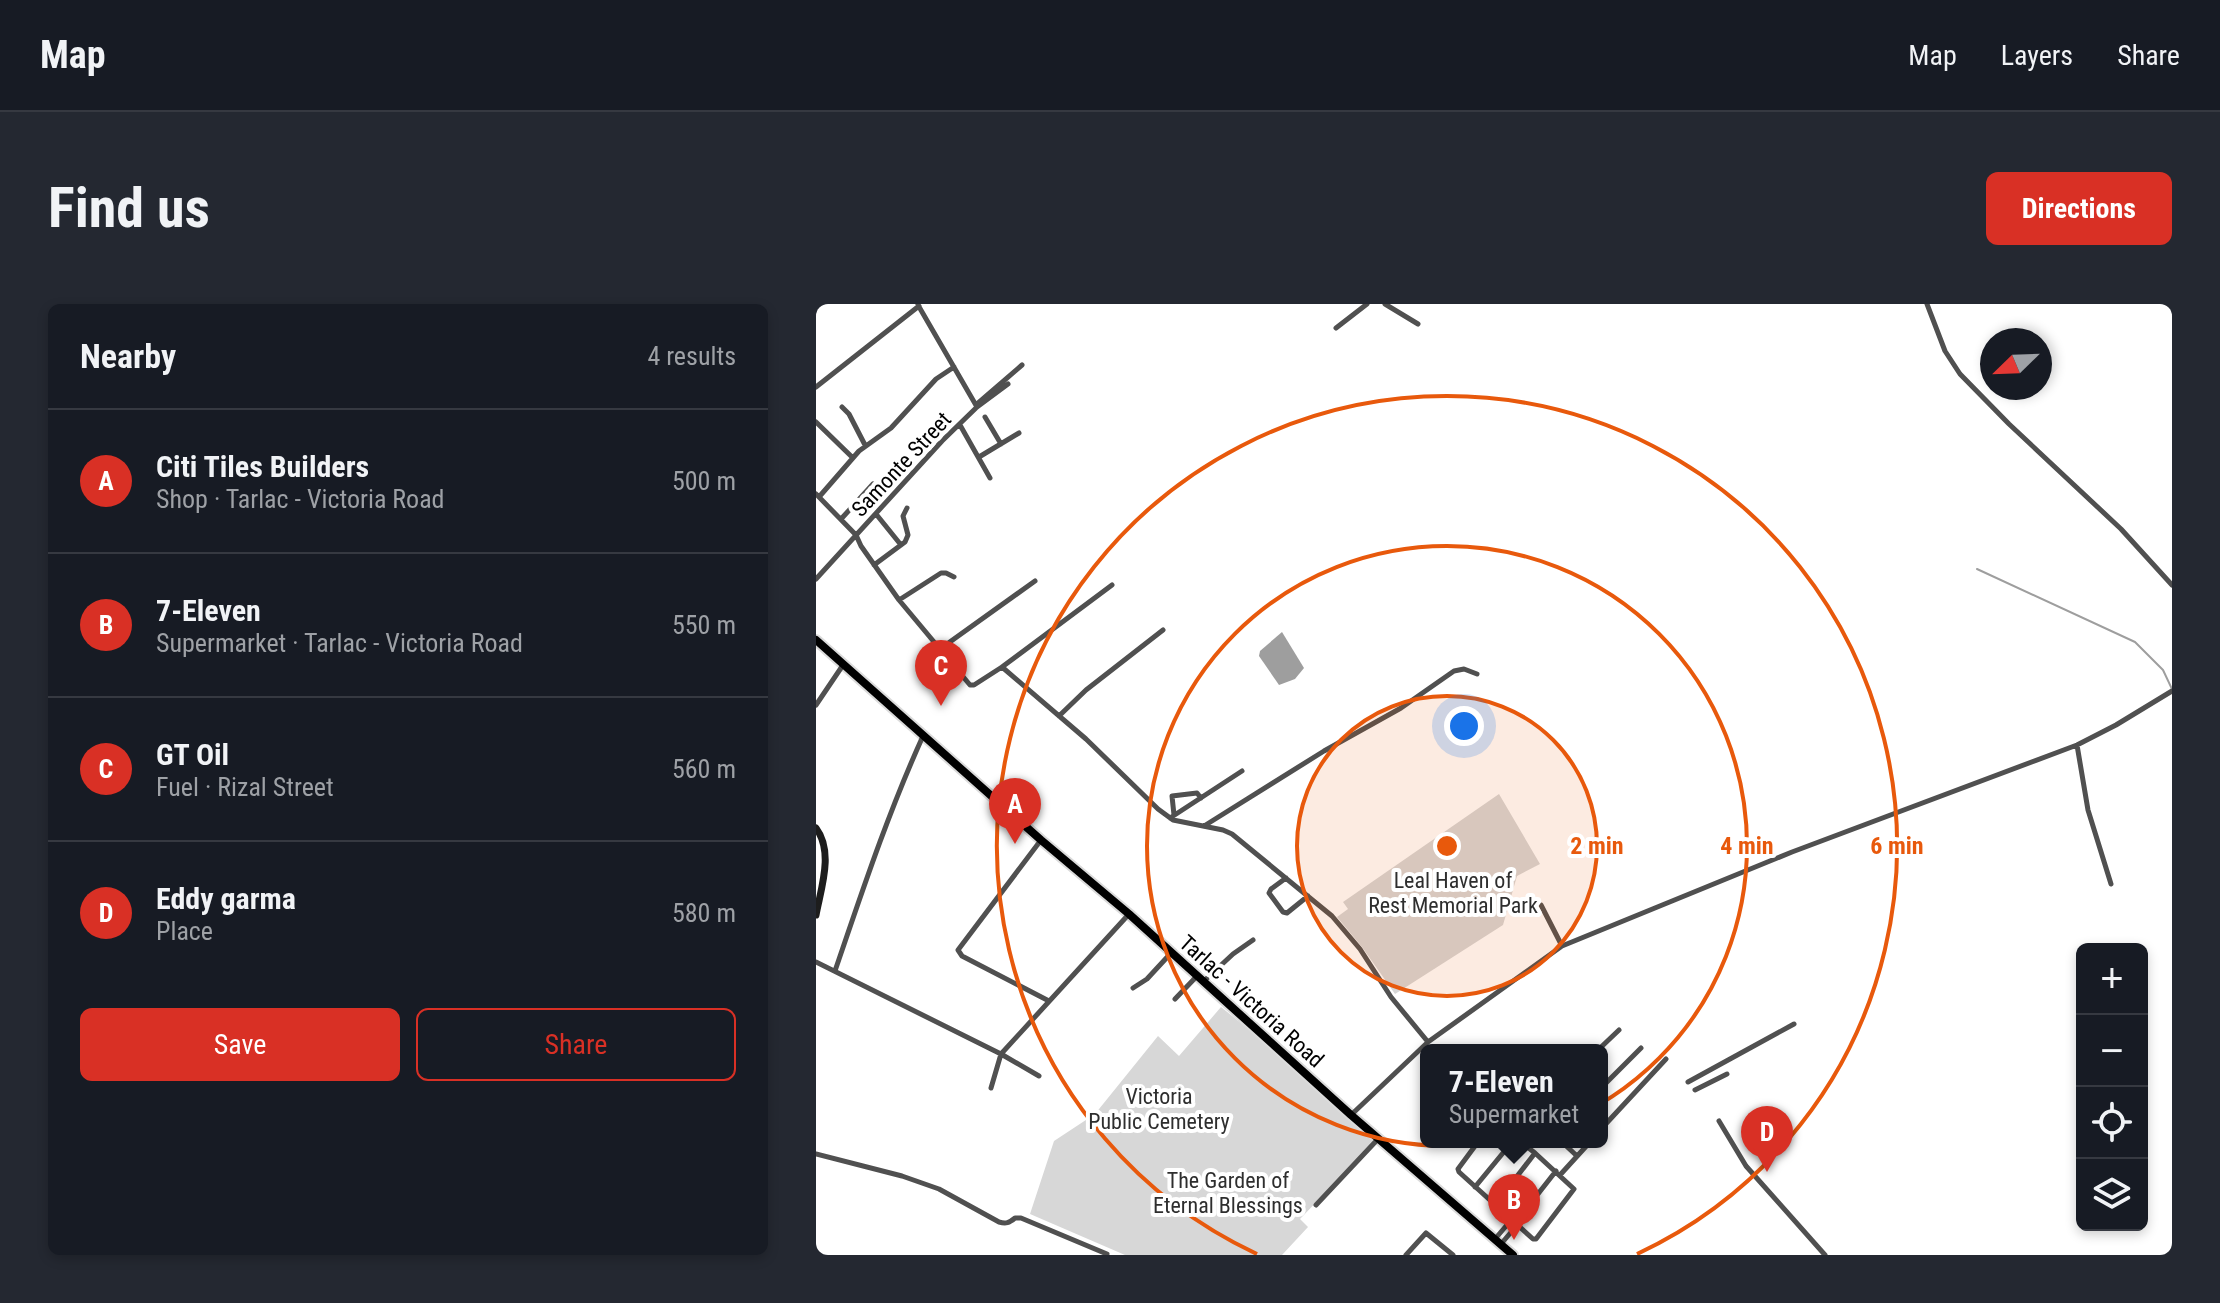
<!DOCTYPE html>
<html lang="en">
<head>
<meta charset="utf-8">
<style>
  body { margin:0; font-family:"Roboto Condensed",sans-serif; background:#242831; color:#f1f3f6 }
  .controls { position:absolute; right:24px; bottom:24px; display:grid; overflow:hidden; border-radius:12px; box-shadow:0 4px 12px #0003 }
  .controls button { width:72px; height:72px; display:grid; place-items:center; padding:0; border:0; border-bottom:2px solid #363941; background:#171b24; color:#f1f3f6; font:40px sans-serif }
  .compass { position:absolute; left:1164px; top:24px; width:72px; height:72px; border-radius:50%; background:#171b24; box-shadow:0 4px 12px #0003; rotate:247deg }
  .you { position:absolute; left:648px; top:422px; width:28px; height:28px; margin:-20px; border:6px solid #fff; border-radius:50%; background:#1a73e8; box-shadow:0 0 0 12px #1a73e833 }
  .badge { display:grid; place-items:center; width:52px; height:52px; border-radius:50%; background:#d93025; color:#fff; font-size:26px; font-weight:700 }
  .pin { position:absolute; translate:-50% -66px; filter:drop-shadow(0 2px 4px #0008) }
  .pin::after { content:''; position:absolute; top:42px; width:28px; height:24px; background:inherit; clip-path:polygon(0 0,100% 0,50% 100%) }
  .popup { position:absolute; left:604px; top:740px; width:188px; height:104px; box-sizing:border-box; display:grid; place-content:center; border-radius:12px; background:#171b24; filter:drop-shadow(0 2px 6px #0005); font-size:26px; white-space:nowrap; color:#9ea1a6 }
  .popup b { font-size:30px; color:#f1f3f6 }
  .popup::after { content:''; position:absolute; left:50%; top:100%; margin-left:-16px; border:16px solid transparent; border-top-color:#171b24 }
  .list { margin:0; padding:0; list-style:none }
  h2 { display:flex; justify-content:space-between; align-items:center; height:104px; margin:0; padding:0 32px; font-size:34px }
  h2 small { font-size:26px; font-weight:400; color:#9ea1a6 }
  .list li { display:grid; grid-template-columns:52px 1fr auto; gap:24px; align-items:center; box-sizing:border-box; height:144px; padding:0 32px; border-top:2px solid #363941 }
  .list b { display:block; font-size:30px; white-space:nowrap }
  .list p { margin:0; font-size:26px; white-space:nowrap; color:#9ea1a6 }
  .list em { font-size:26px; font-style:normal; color:#9ea1a6 }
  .actions { display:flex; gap:16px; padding:24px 32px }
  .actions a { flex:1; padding:18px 0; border:2px solid #d93025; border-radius:12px; text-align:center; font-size:28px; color:#d93025 }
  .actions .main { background:#d93025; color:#fff }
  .icon { flex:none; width:44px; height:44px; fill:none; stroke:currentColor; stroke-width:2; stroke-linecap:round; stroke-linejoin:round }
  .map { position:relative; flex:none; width:1356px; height:951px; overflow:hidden; border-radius:12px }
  header { display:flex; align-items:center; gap:48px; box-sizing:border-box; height:112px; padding:0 40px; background:#171b24; border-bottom:2px solid #363941 }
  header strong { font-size:38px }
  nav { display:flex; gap:44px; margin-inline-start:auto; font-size:28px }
  .intro { display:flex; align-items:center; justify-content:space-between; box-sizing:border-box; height:192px; padding:0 48px }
  h1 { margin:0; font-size:56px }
  .button { padding:20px 36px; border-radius:12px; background:#d93025; color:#fff; font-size:28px; font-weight:700 }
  main { display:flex; gap:48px; padding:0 48px }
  aside { flex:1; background:#171b24; border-radius:12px; box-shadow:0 4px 12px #0003 }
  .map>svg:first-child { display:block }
</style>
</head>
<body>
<header>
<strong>Map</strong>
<nav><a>Map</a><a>Layers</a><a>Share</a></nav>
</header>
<div class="intro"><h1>Find us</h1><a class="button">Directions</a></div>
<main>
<aside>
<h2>Nearby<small>4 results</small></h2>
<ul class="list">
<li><span class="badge">A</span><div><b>Citi Tiles Builders</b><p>Shop · Tarlac - Victoria Road</p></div><em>500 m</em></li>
<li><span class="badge">B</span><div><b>7-Eleven</b><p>Supermarket · Tarlac - Victoria Road</p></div><em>550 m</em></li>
<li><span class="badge">C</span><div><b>GT Oil</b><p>Fuel · Rizal Street</p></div><em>560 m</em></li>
<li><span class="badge">D</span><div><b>Eddy garma</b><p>Place</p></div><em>580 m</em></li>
</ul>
<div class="actions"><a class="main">Save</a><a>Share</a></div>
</aside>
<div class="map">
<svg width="1356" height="951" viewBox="0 0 1356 951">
  <rect width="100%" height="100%" fill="#fff"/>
  <path fill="#d7d7d7" d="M683,490L724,560L701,572L687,621L579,690L546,643L521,613L532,605L527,598Z
    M405,703L441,732L558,838L484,915L492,923L466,951H309L214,910L238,837L279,810L342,732L363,752Z"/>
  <path fill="#9e9e9e" d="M466,328L488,364L479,375L463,381L443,352L444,347Z"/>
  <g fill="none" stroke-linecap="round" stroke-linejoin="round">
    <path stroke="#9e9e9e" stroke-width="2" d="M1161,265L1319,338L1347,366L1356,385"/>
    <defs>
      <path id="primary" d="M0,336L225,536L313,610L535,811L697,951"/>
    </defs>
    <use href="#primary" stroke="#dbdbdb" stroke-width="12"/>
    <path stroke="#505050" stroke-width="5" d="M569,0L602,20
      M1111,0L1129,47L1144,70L1193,120L1305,225L1356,281
      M102,1L161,103
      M520,24L551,0
      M0,83L103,2
      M161,100L206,61
      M26,103L33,110L49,141
      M169,113L185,140
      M0,118L37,154
      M144,121L174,174
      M163,153L203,129
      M0,190L40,231L45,242L83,296L154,381H158L186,363L270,435L342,505L357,516L407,526L416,530L516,612L544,645L575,693L612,738
      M3,193L43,147L75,124L120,75L138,63
      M60,210L85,241
      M26,214L57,180
      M58,261L89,238L92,231L87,212L91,204
      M0,275L126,137L161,103L192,80
      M83,296L125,269H130L138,273
      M124,345L219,277
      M186,363L296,281
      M0,401L27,361
      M243,412L270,386L347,326
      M1261,441L1272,506L1295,580
      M358,511L356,492L381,489L385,494
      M354,514L426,467
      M388,522L508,447L585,404L638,367L648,365L661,370
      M225,536L142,646L146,652L233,697
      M470,574L455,585L453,589L467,608L471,609L492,592
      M725,601L746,642
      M0,658L185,750L223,772
      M19,667C46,588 72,509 107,432
      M388,677L417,650L437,636
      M317,684L331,675L355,649
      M359,695L381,672
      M782,746L803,726
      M872,778L978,720
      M786,783L825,744
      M175,784L185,750L313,610
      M879,786L911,770
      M535,811L612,738L746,642L976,548L1261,441L1300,421L1356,387
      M903,817L930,862L1009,951
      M786,824L850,755
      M662,838L642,865L643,868L717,935H720L758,885L719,849L705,838
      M746,838L761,852
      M0,850L86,872L123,885L183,918C190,920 193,919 199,914H205L291,950
      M744,871L774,838
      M659,883L696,838
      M500,901L562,835
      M679,901L719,849
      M700,918L740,867
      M679,935L696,915
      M685,940L702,920
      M590,951L610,929L637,951"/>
    <path stroke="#1d1d1d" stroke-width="7" d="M0,524C18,548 5,584 0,611"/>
    <use href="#primary" stroke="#000" stroke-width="8"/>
  </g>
  <circle cx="631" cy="542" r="150" fill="#e8590c" fill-opacity=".12"/>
  <g fill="none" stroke="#e8590c" stroke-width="4">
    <circle cx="631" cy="542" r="150"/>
    <circle cx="631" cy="542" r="300"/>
    <path d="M441 950A450 450 0 1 1 821 950"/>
  </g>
  <g text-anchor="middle" stroke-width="8" stroke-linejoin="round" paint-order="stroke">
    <g font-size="22" fill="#000" stroke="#fff">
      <text transform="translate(85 160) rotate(-47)" y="8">Samonte Street</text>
      <text transform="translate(436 697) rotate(42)" y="8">Tarlac - Victoria Road</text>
    </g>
    <g font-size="22" fill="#2e2e2e" stroke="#fff">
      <text x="637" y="584">Leal Haven of<tspan x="637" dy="25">Rest Memorial Park</tspan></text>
      <text x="343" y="800">Victoria<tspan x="343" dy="25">Public Cemetery</tspan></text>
      <text x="412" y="884">The Garden of<tspan x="412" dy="25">Eternal Blessings</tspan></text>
    </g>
  </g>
  <circle cx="631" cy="542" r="12" fill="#e8590c" stroke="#fff" stroke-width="4"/>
  <g font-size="24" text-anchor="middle" font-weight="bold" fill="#e8590c" stroke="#fff" stroke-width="8" stroke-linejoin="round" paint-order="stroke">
    <text x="781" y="550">2 min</text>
    <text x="931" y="550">4 min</text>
    <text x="1081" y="550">6 min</text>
  </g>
</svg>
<div class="controls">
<button>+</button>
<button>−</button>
<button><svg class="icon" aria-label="locate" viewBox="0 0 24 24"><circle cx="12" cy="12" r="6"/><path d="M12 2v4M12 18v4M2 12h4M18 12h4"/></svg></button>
<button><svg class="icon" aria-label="layers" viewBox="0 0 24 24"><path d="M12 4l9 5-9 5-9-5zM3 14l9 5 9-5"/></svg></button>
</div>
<svg class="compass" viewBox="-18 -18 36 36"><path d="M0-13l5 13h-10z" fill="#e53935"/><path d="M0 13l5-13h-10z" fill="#9ea1a6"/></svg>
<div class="you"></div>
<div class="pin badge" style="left:199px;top:540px">A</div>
<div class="pin badge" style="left:698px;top:936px">B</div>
<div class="popup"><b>7-Eleven</b>Supermarket</div>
<div class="pin badge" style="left:125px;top:402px">C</div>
<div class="pin badge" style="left:951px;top:868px">D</div>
</div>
</main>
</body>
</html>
